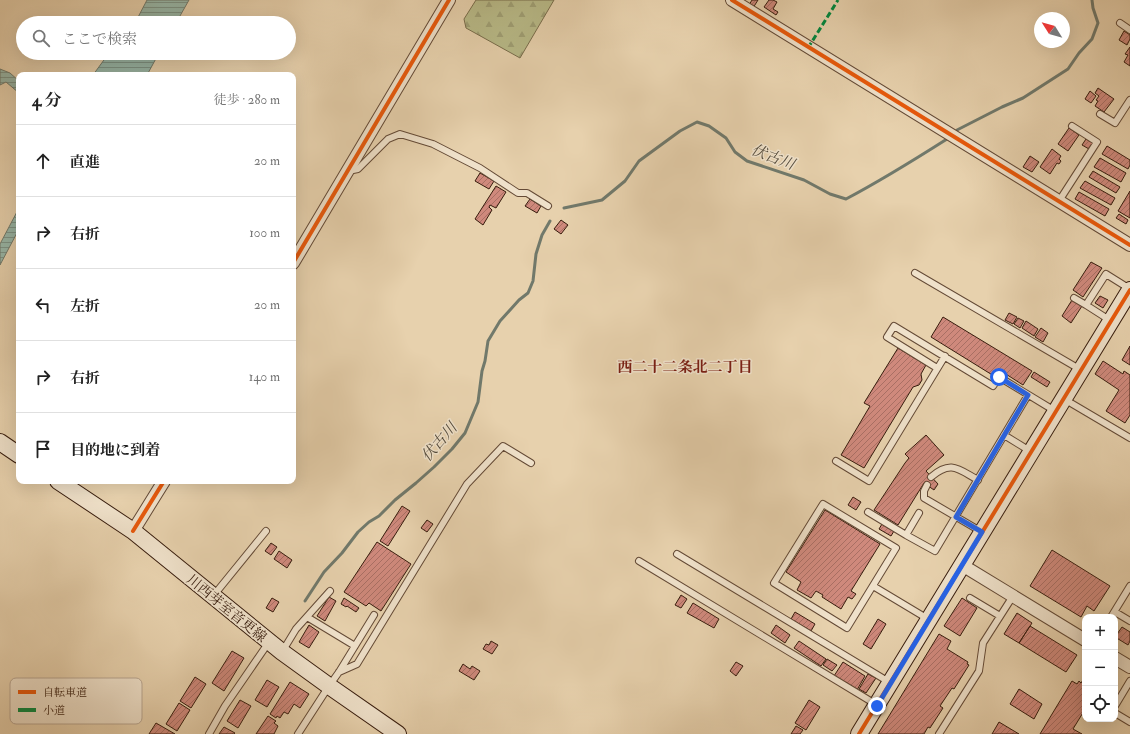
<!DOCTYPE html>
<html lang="ja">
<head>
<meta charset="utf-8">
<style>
  body { margin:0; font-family:"IM FELL Double Pica","Noto Serif JP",serif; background:#f2f2f2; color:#222 }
  .controls { position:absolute; right:12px; bottom:12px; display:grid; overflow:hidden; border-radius:8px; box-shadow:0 4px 16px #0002 }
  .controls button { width:36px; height:36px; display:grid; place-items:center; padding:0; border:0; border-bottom:1px solid #e0e0e0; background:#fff; color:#222; font:20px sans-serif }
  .compass { position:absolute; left:1034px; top:12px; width:36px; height:36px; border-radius:50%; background:#fff; box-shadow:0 4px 16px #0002; rotate:307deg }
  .stop { position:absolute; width:12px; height:12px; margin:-9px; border:3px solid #2563eb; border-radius:50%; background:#fff }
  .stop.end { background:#2563eb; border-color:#fff; box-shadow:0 1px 4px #0008 }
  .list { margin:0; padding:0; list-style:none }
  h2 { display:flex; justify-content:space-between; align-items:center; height:52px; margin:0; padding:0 16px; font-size:17px }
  h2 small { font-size:13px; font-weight:400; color:#767676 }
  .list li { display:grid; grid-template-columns:26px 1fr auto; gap:12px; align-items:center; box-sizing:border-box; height:72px; padding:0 16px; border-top:1px solid #e0e0e0 }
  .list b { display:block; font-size:15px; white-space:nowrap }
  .list em { font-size:13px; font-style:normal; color:#767676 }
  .icon { flex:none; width:22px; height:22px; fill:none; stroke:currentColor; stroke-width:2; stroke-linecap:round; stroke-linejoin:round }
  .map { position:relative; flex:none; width:1130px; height:734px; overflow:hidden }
  .search { position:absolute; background:#fff; box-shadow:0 4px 16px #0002; left:16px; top:16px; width:280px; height:44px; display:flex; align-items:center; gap:10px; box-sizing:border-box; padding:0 14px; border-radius:22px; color:#767676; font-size:15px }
  .panel { position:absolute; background:#fff; box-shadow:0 4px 16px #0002; left:16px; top:72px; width:280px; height:412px; border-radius:8px }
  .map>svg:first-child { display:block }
</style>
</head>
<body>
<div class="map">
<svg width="1130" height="734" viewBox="0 0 1130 734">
  <defs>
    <pattern id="forest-firs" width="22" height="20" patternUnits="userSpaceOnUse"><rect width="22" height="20" fill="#b8ba88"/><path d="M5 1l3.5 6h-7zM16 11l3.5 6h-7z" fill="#9f9f74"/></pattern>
    <pattern id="water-rules" width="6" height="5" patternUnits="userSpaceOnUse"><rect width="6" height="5" fill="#97b7a9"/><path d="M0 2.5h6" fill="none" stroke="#7c9488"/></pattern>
    <pattern id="building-hatch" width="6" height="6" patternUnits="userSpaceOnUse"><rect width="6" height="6" fill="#cf897c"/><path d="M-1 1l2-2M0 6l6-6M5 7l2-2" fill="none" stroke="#a96f64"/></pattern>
  </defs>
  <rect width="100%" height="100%" fill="#e7d1ad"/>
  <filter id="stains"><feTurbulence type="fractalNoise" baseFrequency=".005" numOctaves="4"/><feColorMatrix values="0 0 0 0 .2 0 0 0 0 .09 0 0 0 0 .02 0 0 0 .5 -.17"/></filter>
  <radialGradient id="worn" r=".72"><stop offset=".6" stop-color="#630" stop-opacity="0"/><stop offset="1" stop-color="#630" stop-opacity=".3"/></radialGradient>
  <path fill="url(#forest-firs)" stroke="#786c4b" d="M476,0H554L520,58L466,28L464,19Z"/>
  <path fill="url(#water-rules)" stroke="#71796b" d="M147,0H189L176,23H135Z
    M109,53H159L147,75H93Z
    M0,69L10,73L19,81V93L6,82L0,85Z
    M19,208V229L0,265V244Z"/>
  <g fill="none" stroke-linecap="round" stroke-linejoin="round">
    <path stroke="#71796b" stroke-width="3" d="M957,130L1002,107L1023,98L1068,69L1079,53L1092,39L1098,23L1093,8L1092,0
      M564,208L602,200L625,181L639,161L680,131L697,122L709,126L726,138L735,152L747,161L804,180L830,194L846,199C880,181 914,160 947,139
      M305,601L324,572L342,553L358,532L369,522L379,516L395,500L416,483L434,467L452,449L465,433L478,402L482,371L485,361L488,341L500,321L519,300L528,293L533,281L536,254L542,235L550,221"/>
  </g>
  <path fill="url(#building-hatch)" stroke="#381d0e" d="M752,0H758L753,8L749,5Z
    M769,0H773L777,2L773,9L778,12L776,15L764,7Z
    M1124,31L1130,35V39L1127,45L1119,40Z
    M1130,47V66L1124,62L1128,55L1125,54Z
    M1098,88L1114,99L1104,112L1095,106L1098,101L1096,100L1099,96L1095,93Z
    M1090,91L1096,96L1091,103L1085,99Z
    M1069,128L1079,135L1068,151L1058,144Z
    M1086,139L1093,143L1089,149L1082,145Z
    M1107,146L1130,160V165L1128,169L1102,154Z
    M1052,149L1061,156L1059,159L1061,161L1059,164L1057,163L1050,174L1040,167Z
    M1030,156L1039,162L1032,172L1023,167Z
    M1100,158L1126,173L1121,182L1094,167Z
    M1093,171L1120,187L1116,193L1089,177Z
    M480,173L494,181L489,189L475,181Z
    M1085,181L1115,198L1111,205L1080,188Z
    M496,186L506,192L496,208L490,205L489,207L492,210L483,225L475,219Z
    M1130,191V218L1118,211Z
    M1079,192L1109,209L1105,216L1075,199Z
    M530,199L541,206L537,213L525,206Z
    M1119,214L1128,220L1126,224L1116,218Z
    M561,220L568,225L561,234L554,229Z
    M1091,262L1102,268L1083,297L1073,290Z
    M1100,296L1108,300L1103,308L1095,303Z
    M1072,300L1082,306L1071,323L1062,316Z
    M1009,313L1017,317L1013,324L1005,320Z
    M943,317L1032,371L1023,385L998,369L994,376L931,337Z
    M1018,318L1024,321L1020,328L1014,324Z
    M1026,321L1038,329L1034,336L1022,328Z
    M1041,328L1048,333L1043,342L1035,337Z
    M1130,346V365L1122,360Z
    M898,348L926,365L921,374L922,380L919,385L913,387L864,468L841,455L870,406L864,403Z
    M1103,361L1123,374L1124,371L1130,375V415L1125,423L1106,411L1119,390L1095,374Z
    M1034,372L1050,382L1047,387L1031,377Z
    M926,435L944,455L926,471L938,484L934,490L924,483L898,525L874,510L905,463L909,458L905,454Z
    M853,497L861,502L856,510L848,505Z
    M402,506L410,511L388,546L380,541Z
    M825,510L880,544L851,591L856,594L852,599L848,597L841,609L822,597L823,595L816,591L811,598L797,590L801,582L786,572Z
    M427,520L433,524L427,532L421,528Z
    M882,524L894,531L891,536L879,529Z
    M377,542L411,564L381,611L369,603L366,606L344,592Z
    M271,543L277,547L271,555L265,551Z
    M1052,550L1110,586L1094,611L1087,606L1081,617L1030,586Z
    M279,551L292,560L287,568L274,559Z
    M681,595L687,599L681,608L675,605Z
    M329,597L336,601L325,621L317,616Z
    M272,598L279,602L273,612L266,608Z
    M344,598L359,608L356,612L347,606L346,607L341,604Z
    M962,598L977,608L960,636L944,626Z
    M693,603L719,619L714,628L687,613Z
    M795,612L815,624L811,631L791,619Z
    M1017,613L1032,623L1019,643L1004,634Z
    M878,619L886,624L871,649L863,644Z
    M309,625L319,632L309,648L299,642Z
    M776,625L790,635L785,643L771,633Z
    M1030,626L1077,655L1066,672L1019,643Z
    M1122,627L1130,632V641L1128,645L1115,637Z
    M939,634L951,641L947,649L968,662L967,664L969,665L954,689L952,688L940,706L943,708L930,728L928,727L924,734H878Z
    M491,641L498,645L492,654L483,649L486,644L489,645Z
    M799,641L826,659L821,666L794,648Z
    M232,651L244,658L224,691L212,683Z
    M827,659L837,665L832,671L823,665Z
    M736,662L743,666L736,676L730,671Z
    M843,662L865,676L857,690L834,676Z
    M463,664L470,669L472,666L480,671L474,680L459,671Z
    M868,674L876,678L866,693L859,689Z
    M195,677L206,684L191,708L180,701Z
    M1085,677V706L1082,710L1084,711L1073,729L1082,734H1040L1072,681L1077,684L1079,681L1081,683Z
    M267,680L279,687L267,707L255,700Z
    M290,682L309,694L300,708L294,704L288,714L284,712L280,718L277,716L276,718L270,714Z
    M1019,689L1042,704L1034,719L1010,704Z
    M240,700L251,706L238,728L227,721Z
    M809,700L820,707L806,730L795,723Z
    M179,703L190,710L177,731L166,724Z
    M268,716L276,721L274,723L278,726L274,734H256Z
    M999,722L1019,734H992Z
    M156,723L175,734H149Z
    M796,726L803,730L800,734H791Z
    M224,727L235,733L234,734H219Z"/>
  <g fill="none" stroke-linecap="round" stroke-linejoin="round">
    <defs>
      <path id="lane" d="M1120,23L1130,30
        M1100,114L1115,123L1130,100
        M348,171L358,169L388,139L400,134L433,144L480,168L518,193H527L548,206
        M1059,201L1097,142L1072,126
        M915,273L1081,370
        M1074,298L1086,305
        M1111,321L1086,305L1106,274L1130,289
        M937,368L887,337L894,326L993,386L999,377L1055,411
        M1064,399L1130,438
        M1004,435L1030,451
        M836,461L869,481L945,356
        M931,477C951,460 958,469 978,480
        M927,485L924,491V498L982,532
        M823,504L896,548L847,628L774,583Z
        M868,512L906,535
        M919,513L906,535L935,551L1028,395
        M677,554L889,682
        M639,561L877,705
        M873,586L928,619
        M214,595L266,531
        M970,598L1000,616
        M1115,612L1130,621
        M307,617L355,646
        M1111,617L1130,586
        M282,652L296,629L330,591
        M339,672L357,664L467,484L503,446L531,463
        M1115,706L1130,681
        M1115,713L1130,722
        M209,734L225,706L269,642
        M298,734L329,686L339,672L374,615
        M939,734L979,671L983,643L1013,596"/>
      <path id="street" d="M732,0C864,82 997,163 1130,245
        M293,263L449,0
        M133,531L164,481
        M962,565L1085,640
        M1115,658L1130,667"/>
      <path id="secondary" d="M0,442L19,455
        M58,481L133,531L282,652L329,686L398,734
        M859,734L1130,290"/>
    </defs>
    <use href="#lane" stroke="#644a36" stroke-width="8"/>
    <use href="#street" stroke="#644a36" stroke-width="14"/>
    <use href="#secondary" stroke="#381d0e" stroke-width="18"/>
    <use href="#lane" stroke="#efe1ca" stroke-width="6"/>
    <use href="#street" stroke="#efe1ca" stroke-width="12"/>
    <use href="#secondary" stroke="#efe1ca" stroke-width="16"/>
    <path stroke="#00873e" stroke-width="3" stroke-dasharray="6 3" stroke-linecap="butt" d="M808,48L838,0"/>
    <defs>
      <path id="cycleway" d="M732,0C864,82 997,163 1130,245
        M293,263L449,0
        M133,531L164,481
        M859,734L1130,290"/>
    </defs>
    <use href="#cycleway" stroke="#efe1ca" stroke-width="6"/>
    <use href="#cycleway" stroke="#e8590c" stroke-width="4"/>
  </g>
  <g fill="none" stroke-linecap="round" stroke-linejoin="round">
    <path stroke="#2563eb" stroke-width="5" d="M877,706L982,532L956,517L1028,395L999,377"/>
  </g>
  <g text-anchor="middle" stroke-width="3" stroke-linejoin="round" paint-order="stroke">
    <g font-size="14" fill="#381d0e" stroke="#efe1ca">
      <text transform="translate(227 608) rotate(39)" y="5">川西芽室音更線</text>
    </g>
    <g font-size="15" font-style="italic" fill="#544b3c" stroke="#efe1ca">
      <text transform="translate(773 157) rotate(21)" y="5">伏古川</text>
      <text transform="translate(439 442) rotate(-49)" y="5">伏古川</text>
    </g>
    <g font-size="15" font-weight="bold" fill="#7a1f14" stroke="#efe1ca">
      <text x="685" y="372">西二十二条北二丁目</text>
    </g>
  </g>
  <rect x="10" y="678" width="132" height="46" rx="6" fill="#efe1ca" stroke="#b8a692" stroke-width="1"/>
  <rect x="18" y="690" width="18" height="4" fill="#e8590c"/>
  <rect x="18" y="708" width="18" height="4" fill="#00873e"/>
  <g font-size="11" fill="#381d0e">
    <text x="43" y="696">自転車道</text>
    <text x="43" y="714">小道</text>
  </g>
  <rect width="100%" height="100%" filter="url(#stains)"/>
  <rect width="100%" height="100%" fill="url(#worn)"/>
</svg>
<div class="controls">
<button>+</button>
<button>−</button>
<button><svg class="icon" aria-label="locate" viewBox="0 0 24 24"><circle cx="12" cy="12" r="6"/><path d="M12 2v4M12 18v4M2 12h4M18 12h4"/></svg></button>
</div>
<svg class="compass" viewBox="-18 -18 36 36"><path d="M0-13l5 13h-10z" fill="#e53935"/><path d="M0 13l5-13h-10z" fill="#767676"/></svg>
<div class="stop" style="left:999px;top:377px"></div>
<div class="stop end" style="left:877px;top:706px"></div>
<div class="search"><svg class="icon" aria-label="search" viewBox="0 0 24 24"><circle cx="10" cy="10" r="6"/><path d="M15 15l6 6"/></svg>ここで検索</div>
<section class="panel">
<h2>4 分<small>徒歩 · 280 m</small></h2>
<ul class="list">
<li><svg class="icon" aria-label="ahead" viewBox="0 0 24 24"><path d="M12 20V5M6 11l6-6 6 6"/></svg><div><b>直進</b></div><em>20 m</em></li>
<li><svg class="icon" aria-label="right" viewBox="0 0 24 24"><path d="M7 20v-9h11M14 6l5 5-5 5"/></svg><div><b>右折</b></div><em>100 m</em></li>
<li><svg class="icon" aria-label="left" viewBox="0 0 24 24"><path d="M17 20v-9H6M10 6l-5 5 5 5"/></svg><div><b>左折</b></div><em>20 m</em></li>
<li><svg class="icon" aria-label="right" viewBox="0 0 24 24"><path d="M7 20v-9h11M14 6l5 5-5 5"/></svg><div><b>右折</b></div><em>140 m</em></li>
<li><svg class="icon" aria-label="arrive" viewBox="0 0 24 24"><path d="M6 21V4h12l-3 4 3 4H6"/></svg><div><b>目的地に到着</b></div></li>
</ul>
</section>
</div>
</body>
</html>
